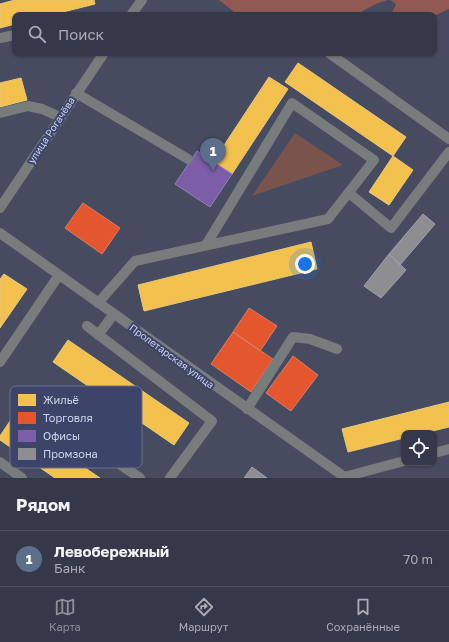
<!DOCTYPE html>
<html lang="ru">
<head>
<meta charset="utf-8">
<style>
  body { margin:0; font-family:"Golos Text",sans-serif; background:#3f4352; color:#f1f3f6 }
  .controls { position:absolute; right:12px; bottom:12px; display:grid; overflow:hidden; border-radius:8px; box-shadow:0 1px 3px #0004 }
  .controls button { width:36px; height:36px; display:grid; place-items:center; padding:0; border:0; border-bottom:1px solid #4e5260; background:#343848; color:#f1f3f6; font:20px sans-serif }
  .you { position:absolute; left:305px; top:264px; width:14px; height:14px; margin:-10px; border:3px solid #fff; border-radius:50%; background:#1a73e8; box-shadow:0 0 0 6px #1a73e833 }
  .badge { display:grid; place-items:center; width:26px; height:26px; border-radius:50%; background:#8c9099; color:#fff; font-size:13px; font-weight:700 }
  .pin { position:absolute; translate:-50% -33px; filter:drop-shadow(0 1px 2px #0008) }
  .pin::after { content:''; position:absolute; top:21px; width:14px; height:12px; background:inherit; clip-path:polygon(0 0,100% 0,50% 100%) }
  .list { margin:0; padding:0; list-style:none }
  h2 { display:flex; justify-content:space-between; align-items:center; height:52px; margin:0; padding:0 16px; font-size:17px }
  h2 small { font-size:13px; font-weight:400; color:#a9acb4 }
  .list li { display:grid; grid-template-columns:26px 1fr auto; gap:12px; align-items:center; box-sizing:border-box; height:56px; padding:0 16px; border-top:1px solid #4e5260 }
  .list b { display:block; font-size:15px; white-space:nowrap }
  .list p { margin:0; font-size:13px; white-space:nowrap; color:#a9acb4 }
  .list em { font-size:13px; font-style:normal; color:#a9acb4 }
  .icon { flex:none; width:22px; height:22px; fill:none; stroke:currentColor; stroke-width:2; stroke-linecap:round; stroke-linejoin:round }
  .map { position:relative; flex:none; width:449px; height:478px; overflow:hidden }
  .search { position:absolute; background:#343848; box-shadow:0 1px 3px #0004; left:12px; right:12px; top:12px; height:44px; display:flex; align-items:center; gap:10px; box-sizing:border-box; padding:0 14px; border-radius:8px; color:#a9acb4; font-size:15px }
  .sheet { height:108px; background:#343848 }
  nav { display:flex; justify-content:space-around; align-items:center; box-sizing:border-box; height:56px; border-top:1px solid #4e5260; background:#343848; font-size:11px; color:#a9acb4 }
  nav a { display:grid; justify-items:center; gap:2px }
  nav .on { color:#8c9099 }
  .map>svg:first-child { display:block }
</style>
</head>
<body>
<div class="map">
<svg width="449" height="478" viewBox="0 0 449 478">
  <rect width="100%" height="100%" fill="#464b60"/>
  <path fill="#7a534d" d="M295,133L343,165L252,196Z"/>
  <path fill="#915950" d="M219,0H388L378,3L355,15H238Z
    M390,0H449V9L434,16L391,15L396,4Z"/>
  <path fill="#f2c14e" stroke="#e7c77d" d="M15,0H94L95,4L51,15H15V24L0,28V4Z
    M298,63L406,137L393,156L285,82Z
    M269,77L288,89L232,174L213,162Z
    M21,78L27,100L0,107V83Z
    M393,156L413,170L389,205L369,192Z
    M311,242L317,269L144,311L138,285Z
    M4,274L27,289L0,328V279Z
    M68,340L189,423L174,445L53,362Z
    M449,402V427L424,433H404V438L348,452L342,429Z
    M12,418L100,478H55L0,440V436Z"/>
  <path fill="#e4572e" stroke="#dd7c66" d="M83,203L120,228L102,254L65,228Z
    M249,308L277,326L260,351L233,332Z
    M233,332L273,359L251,392L211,364Z
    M293,356L318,375L291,411L266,393Z"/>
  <path fill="#7b5ea7" stroke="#9481bb" d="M197,151L232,174L210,207L175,184Z"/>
  <path fill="#8d8d92" stroke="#a0a2ac" d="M423,214L435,224L400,265L389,254Z
    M389,254L406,270L381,298L364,286Z
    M252,467L267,478H244Z"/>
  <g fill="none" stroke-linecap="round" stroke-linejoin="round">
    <path stroke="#777d7c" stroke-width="10" d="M131,15L142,0
      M0,38L15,35
      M329,53L449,139
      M76,93L188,159
      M0,113L28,106L42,109L60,117
      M349,193L391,228L449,152
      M0,208L104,53
      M0,233L346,478
      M98,303L135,261L328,219L374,160L292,103L206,245
      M87,326L212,421L170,478
      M98,335L114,314
      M0,362L59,275
      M30,404L140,478
      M247,409L293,337L310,339L337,349
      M434,453L449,449
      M0,462L22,478
      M344,477L404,461"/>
  </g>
  <g text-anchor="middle" stroke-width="4" stroke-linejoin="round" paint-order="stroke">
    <g font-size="10" fill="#cdd4ea" stroke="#3c446a">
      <text transform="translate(51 130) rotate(-57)" y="4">улица Рогачёва</text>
      <text transform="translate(172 356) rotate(36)" y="4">Пролетарская улица</text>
    </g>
  </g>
  <rect x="10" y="386" width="132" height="82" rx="6" fill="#3c446a" stroke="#686f90" stroke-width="1"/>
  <rect x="18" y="394" width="18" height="12" fill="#f2c14e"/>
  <rect x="18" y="412" width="18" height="12" fill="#e4572e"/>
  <rect x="18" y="430" width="18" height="12" fill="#7b5ea7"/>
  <rect x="18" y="448" width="18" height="12" fill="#8d8d92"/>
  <g font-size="11" fill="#cdd4ea">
    <text x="43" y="404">Жильё</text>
    <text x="43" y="422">Торговля</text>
    <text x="43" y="440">Офисы</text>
    <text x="43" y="458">Промзона</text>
  </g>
</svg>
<div class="controls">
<button><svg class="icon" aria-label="locate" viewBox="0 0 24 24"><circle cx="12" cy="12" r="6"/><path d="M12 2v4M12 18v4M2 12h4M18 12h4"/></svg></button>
</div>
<div class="you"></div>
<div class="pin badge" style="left:213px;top:171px;background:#5c6f8a">1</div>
<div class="search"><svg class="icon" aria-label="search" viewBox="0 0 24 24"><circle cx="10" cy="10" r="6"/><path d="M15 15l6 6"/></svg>Поиск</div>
</div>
<section class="sheet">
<h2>Рядом<small></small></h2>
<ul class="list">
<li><span class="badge" style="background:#5c6f8a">1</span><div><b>Левобережный</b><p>Банк</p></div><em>70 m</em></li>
</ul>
</section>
<nav>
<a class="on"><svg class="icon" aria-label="map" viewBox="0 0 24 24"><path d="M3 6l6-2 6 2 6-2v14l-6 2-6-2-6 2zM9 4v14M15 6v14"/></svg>Карта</a>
<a><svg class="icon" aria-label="directions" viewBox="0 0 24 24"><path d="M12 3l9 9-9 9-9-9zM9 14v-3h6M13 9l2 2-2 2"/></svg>Маршрут</a>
<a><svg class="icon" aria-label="saved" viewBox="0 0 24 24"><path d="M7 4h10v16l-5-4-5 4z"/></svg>Сохранённые</a>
</nav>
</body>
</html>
